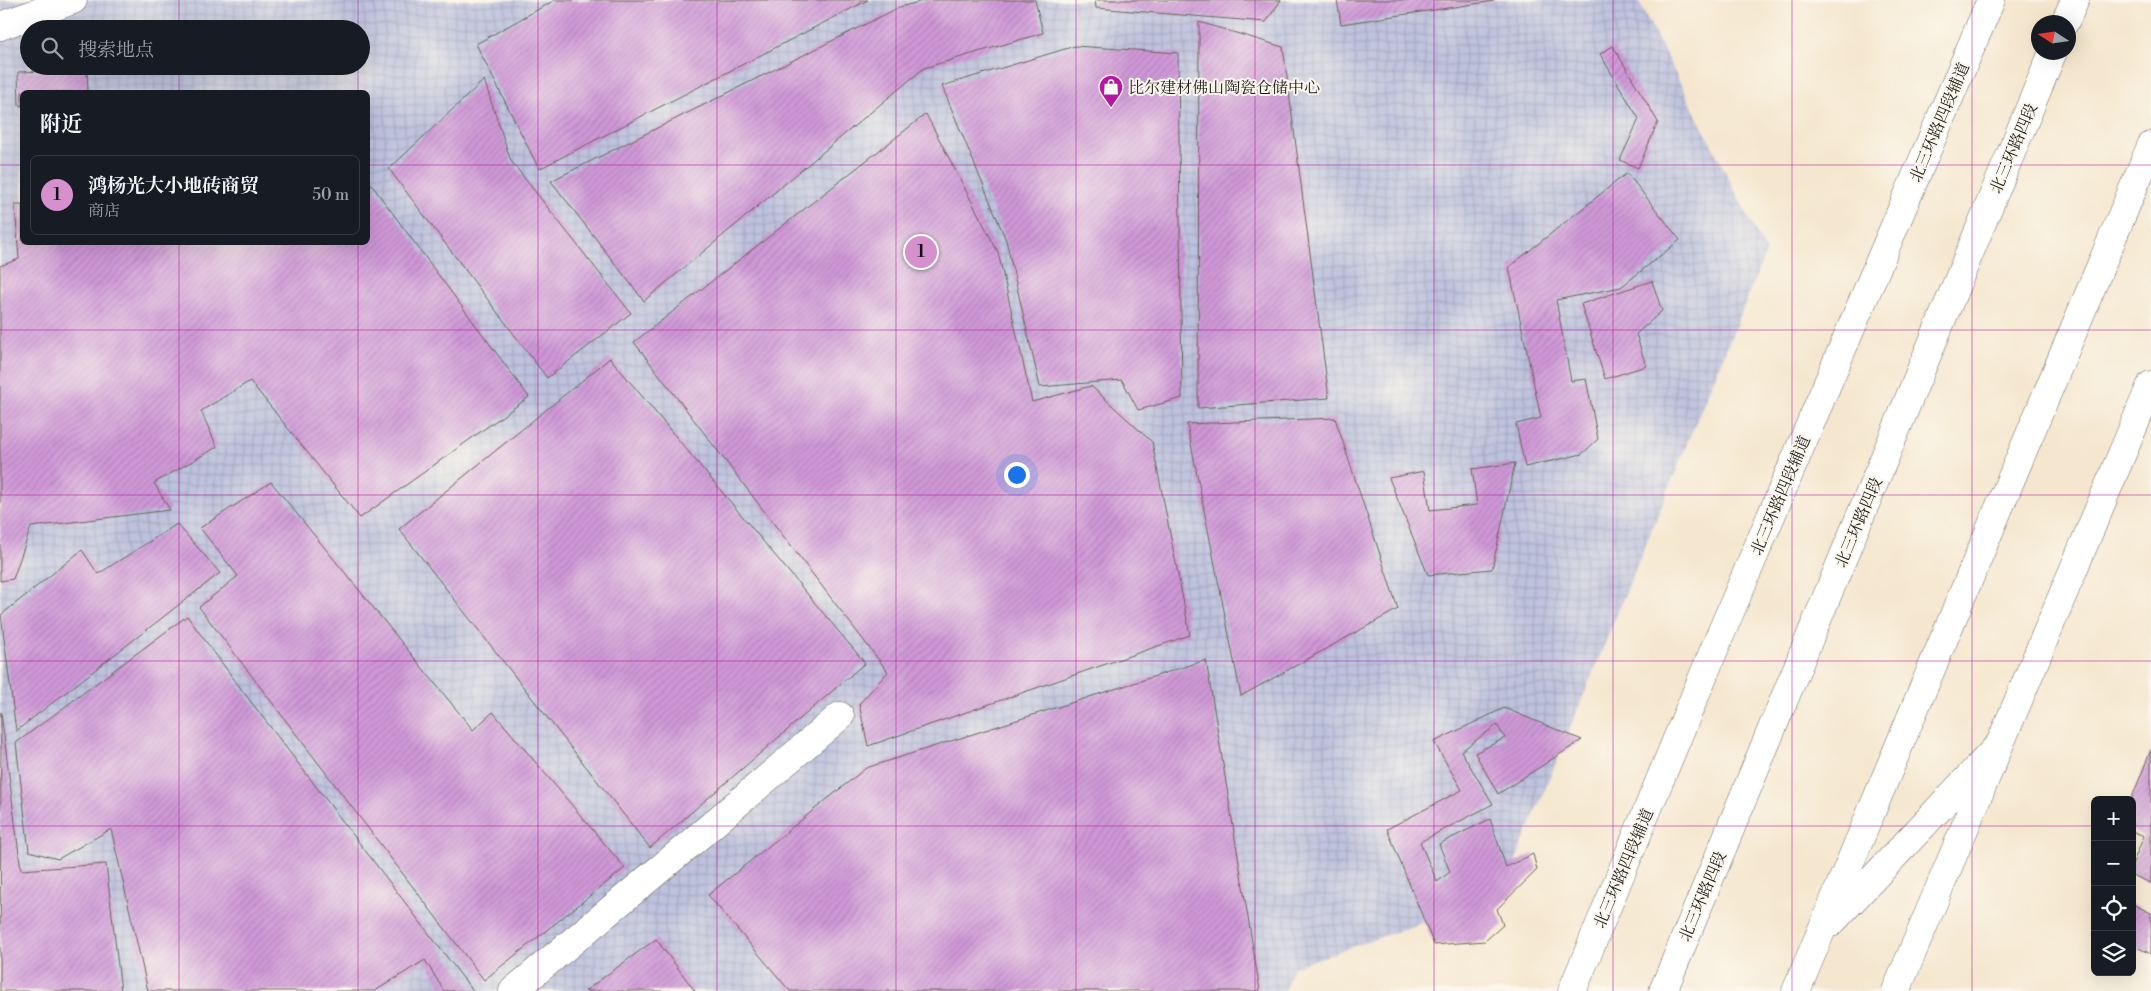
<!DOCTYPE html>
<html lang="zh">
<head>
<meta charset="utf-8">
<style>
  body { margin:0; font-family:"Libre Bodoni","Noto Serif SC",serif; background:#242831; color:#f1f3f6 }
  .controls { position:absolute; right:15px; bottom:15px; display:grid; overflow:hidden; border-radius:8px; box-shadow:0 5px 20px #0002 }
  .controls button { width:45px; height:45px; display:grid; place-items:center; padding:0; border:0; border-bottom:1px solid #363941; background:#171b24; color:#f1f3f6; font:25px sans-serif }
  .compass { position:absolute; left:2031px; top:15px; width:45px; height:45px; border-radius:50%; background:#171b24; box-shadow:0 5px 20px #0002; rotate:282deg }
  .you { position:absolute; left:1016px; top:474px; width:18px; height:18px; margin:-12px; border:4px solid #fff; border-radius:50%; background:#1a73e8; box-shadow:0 0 0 8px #1a73e833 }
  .badge { display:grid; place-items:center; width:32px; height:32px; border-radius:50%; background:#d690ce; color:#111; font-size:16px; font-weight:700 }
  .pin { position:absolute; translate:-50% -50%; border:2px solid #fff; box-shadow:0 1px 5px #0006 }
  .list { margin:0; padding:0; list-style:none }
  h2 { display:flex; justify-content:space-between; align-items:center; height:65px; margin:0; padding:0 20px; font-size:21px }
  h2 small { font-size:16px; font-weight:400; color:#9ea1a6 }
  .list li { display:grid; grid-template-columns:32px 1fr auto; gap:15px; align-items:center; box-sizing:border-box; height:80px; margin:0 10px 10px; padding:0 10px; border:1px solid #363941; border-radius:8px }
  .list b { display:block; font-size:19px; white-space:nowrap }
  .list p { margin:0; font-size:16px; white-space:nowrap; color:#9ea1a6 }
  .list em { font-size:16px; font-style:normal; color:#9ea1a6 }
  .icon { flex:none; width:28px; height:28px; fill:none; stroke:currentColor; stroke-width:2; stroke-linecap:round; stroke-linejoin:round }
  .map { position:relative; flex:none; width:2151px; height:991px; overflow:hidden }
  .search { position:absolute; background:#171b24; box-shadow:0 5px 20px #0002; left:20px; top:20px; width:350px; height:55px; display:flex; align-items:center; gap:12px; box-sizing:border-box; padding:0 18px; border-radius:28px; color:#9ea1a6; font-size:19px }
  .panel { position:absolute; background:#171b24; box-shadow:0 5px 20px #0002; left:20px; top:90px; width:350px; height:155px; border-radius:8px }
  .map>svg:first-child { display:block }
</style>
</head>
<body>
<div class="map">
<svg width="2151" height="991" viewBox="0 0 2151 991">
  <defs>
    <pattern id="industrial-grid" width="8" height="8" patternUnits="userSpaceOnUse" patternTransform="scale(1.25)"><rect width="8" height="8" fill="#bec2dd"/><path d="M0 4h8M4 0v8" fill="none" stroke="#a3a6bd"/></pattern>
    <pattern id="building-hatch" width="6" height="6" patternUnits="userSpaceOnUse" patternTransform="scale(1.25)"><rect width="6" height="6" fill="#cf98d7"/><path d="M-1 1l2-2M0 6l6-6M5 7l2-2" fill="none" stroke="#b182b8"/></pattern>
  </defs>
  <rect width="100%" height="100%" fill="#fbf7ec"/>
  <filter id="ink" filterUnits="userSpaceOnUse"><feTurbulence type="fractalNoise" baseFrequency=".02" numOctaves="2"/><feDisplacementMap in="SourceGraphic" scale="10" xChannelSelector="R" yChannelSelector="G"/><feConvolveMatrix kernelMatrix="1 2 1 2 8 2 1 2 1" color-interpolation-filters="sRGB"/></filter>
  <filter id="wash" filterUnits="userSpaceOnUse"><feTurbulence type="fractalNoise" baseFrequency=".0096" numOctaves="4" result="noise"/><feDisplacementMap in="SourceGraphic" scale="20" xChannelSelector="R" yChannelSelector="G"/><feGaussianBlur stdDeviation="1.12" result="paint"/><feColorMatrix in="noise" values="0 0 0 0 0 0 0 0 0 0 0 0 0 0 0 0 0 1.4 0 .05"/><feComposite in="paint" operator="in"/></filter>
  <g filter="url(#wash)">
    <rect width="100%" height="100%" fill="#f5e7cf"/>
    <path fill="url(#industrial-grid)" fill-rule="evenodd" d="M0,0H1638L1766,252L1501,896L1293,967L1284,991H0ZM29,29H361V66H29ZM22,92H368V242H22Z"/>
    <g id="blocks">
      <path fill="url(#building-hatch)" d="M555,0H868L539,169L476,44Z
        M927,0H1035L1043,33L924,68L644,301L551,181L900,7Z
        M1095,0H1281L1266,22L1096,8Z
        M1337,0H1494V1L1341,24Z
        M1199,22L1283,47L1329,398L1198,408Z
        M1075,46L1178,53L1182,398L1138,410L1122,380L1040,387L1006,240L942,86Z
        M1613,46L1658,122L1638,168L1620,160L1639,119L1600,54Z
        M87,70L88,92H22V106H19L18,72Z
        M484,80L511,161L631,313L547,378L389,169Z
        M926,114L998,252L1032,402L1091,386L1152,442L1190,635L868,746L859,704L888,672L634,342Z
        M1627,173L1680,240L1621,287L1556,300L1571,381L1586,379L1598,439L1582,454L1525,467L1516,424L1541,418L1509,267Z
        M368,180L529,397L360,518L250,381L201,411L217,447L154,483L170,510L31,527L13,579L0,581V266L19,259L15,205H22V242H368Z
        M1652,281L1662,311L1636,334L1646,366L1605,379L1581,304Z
        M610,358L865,663L650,848L399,529Z
        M1335,418L1398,609L1241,696L1187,424Z
        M1515,463L1492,569L1428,575L1389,478L1424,471L1430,510L1477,505L1472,469Z
        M271,482L473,730L493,712L625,868L484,980L199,607L238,576L200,528Z
        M177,524L220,573L16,731L1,615L82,550L98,574Z
        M187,616L245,694L473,991H444L425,960L375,991H148L111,829L58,859L29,851L16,743Z
        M1206,660L1260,991H790L708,895L866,768Z
        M1504,708L1582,740L1498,794L1475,753L1505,738L1497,725L1461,751L1493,804L1420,842L1437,882L1450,872L1439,844L1490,819L1506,867L1533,854L1537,870L1497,909L1503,925L1485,941L1434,945L1387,829L1462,790L1434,742Z
        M1,712L21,870L106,864L121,991H0Z
        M2151,750V883L2132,875V865L2144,836L2132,831L2131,800Z
        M2132,904L2151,913V954L2132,945Z
        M656,939L695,991H585Z"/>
    </g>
  </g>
  <g filter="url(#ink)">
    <use href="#blocks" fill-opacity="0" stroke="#68635b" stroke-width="1"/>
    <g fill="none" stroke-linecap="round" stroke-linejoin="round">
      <defs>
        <path id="minor" d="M0,26L73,0
          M513,991L685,848L840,716"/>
        <path id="major" d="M1572,991L1719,638L1991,0
          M1896,991L2151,385"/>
        <path id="highway" d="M2065,22L2075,0
          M1831,923L1999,745
          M1663,991L2053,52
          M1796,991L2151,146"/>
      </defs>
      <use href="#minor" stroke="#68635b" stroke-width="29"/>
      <use href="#major" stroke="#68635b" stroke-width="29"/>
      <use href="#highway" stroke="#68635b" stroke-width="29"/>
      <use href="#minor" stroke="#fff" stroke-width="28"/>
      <use href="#major" stroke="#fff" stroke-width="28"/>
      <use href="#highway" stroke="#fff" stroke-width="28"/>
    </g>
  </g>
  <path fill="none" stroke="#b5179e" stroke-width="1" stroke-opacity="0.55" d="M179,0V29M358,0V29M538,0V991M717,0V991M896,0V991M1076,0V991M1255,0V991M1434,0V991M1613,0V991M1792,0V991M1972,0V991M179,66V92M358,66V92M0,165H22M368,165H2151M179,242V991M358,242V991M0,330H2151M0,495H2151M0,661H2151M0,826H2095M2132,826H2151"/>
  <defs>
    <symbol id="shop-pin" viewBox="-11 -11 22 30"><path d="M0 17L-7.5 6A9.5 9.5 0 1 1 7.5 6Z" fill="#b5179e" stroke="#fbf7ec"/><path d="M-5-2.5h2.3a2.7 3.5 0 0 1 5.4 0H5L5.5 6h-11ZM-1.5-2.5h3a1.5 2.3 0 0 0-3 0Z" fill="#fff"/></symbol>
  </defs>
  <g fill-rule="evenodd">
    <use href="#shop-pin" x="1097" y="73" width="28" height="38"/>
  </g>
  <g text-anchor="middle" stroke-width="4" stroke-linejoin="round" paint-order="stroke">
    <g font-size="16" fill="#1c1c1c" stroke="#fbf7ec" text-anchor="start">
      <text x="1128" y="93">比尔建材佛山陶瓷仓储中心</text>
    </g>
    <g font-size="16" fill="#1c1c1c" stroke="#fbf7ec">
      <text transform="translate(1939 122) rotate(-67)" y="6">北三环路四段辅道</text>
      <text transform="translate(2013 148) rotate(-67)" y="6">北三环路四段</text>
      <text transform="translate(1780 495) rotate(-67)" y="6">北三环路四段辅道</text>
      <text transform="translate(1858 522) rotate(-67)" y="6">北三环路四段</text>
      <text transform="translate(1623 868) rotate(-67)" y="6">北三环路四段辅道</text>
      <text transform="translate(1702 896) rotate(-67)" y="6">北三环路四段</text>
    </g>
  </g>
</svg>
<div class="controls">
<button>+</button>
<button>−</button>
<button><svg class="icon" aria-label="locate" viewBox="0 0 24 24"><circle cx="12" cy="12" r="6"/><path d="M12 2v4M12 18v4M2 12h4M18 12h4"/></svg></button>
<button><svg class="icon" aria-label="layers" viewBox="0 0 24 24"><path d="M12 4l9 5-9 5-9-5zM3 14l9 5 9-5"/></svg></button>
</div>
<svg class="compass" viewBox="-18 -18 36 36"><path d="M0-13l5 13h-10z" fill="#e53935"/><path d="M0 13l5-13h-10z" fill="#9ea1a6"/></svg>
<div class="you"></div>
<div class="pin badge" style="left:921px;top:252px">1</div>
<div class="search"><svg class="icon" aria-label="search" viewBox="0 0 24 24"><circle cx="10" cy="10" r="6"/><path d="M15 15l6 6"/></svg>搜索地点</div>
<section class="panel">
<h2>附近<small></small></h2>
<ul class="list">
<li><span class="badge">1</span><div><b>鸿杨光大小地砖商贸</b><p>商店</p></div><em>50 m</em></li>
</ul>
</section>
</div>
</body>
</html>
